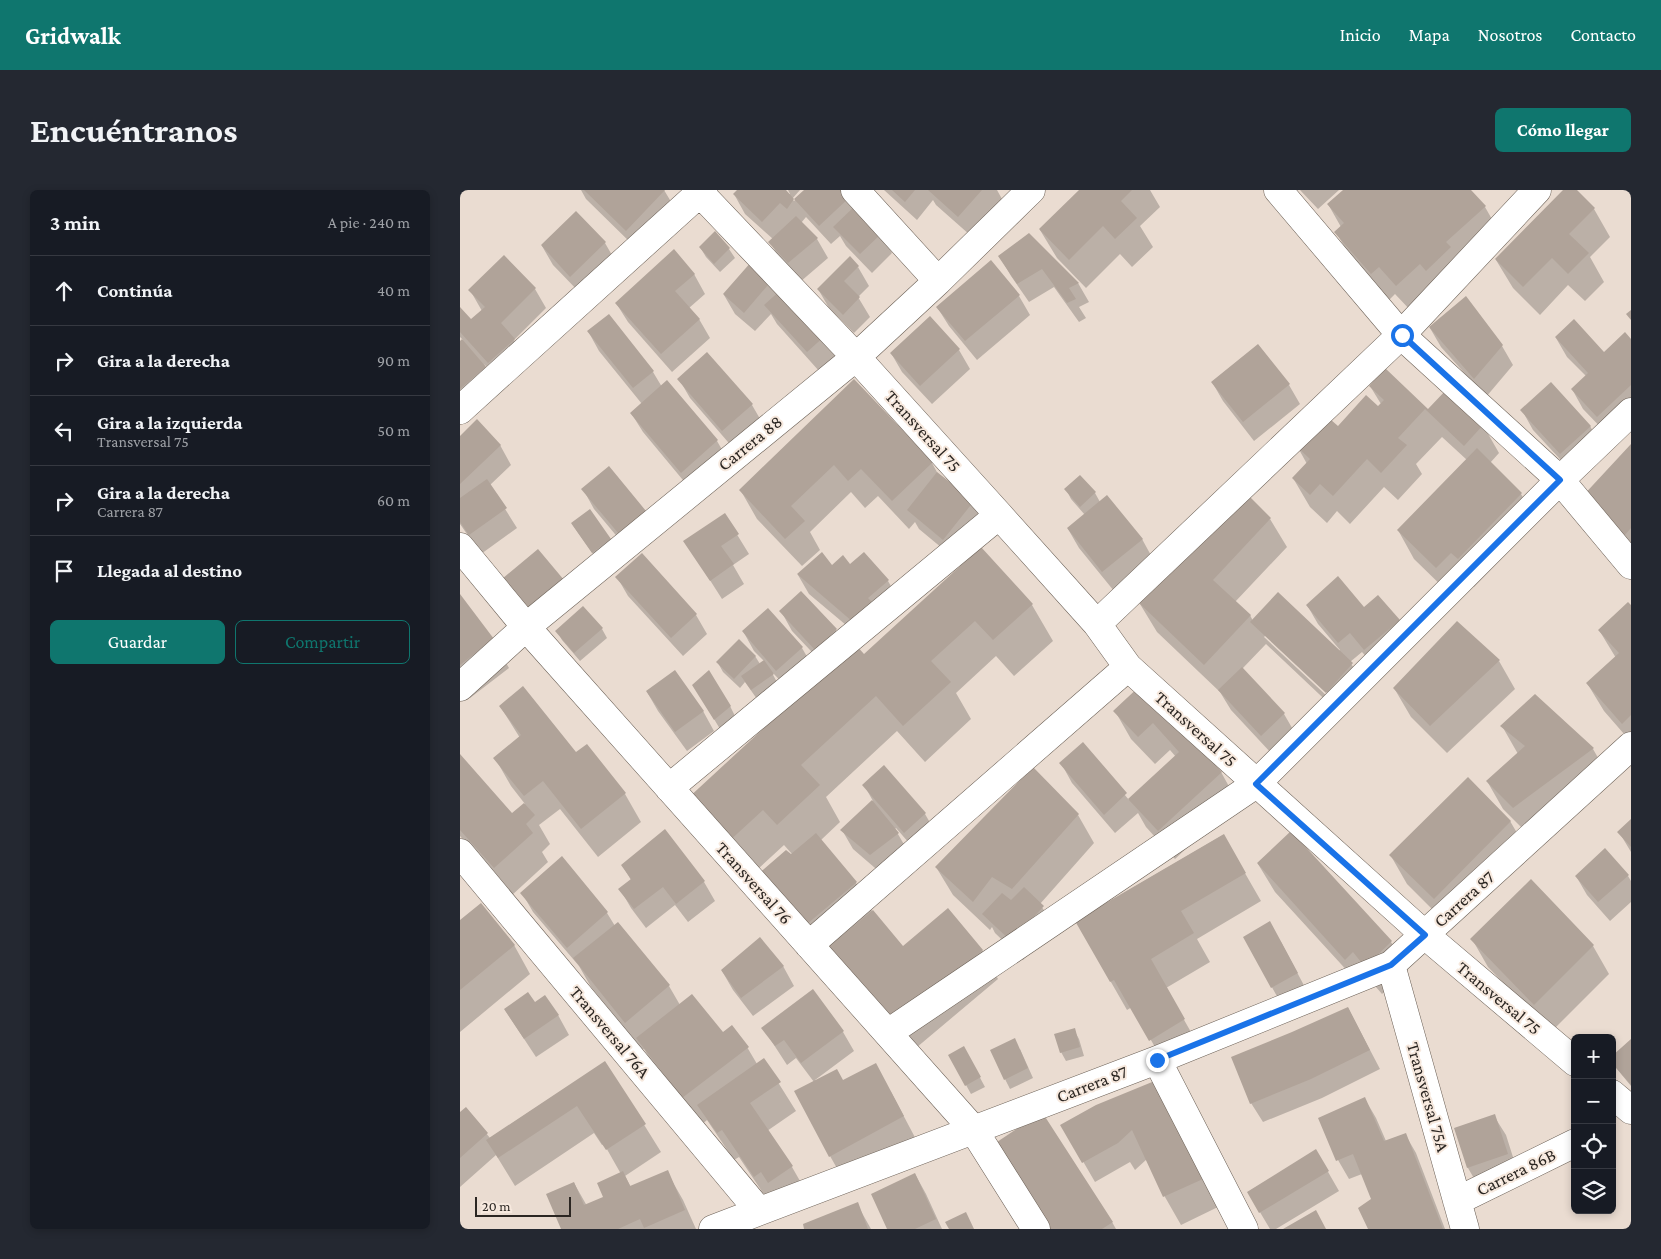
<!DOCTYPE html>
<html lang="es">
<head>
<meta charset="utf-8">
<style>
  body { margin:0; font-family:"Crimson Pro",serif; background:#242831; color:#f1f3f6 }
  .controls { position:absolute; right:15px; bottom:15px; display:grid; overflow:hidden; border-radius:8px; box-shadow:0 2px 8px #0003 }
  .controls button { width:45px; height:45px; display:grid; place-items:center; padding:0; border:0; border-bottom:1px solid #363941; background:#171b24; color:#f1f3f6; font:25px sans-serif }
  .scale { position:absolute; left:15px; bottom:12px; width:96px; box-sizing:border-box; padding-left:5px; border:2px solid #2b2622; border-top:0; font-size:14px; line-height:18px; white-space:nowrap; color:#2b2622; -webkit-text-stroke:4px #f7e9de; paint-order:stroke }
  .stop { position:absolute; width:15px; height:15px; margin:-11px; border:4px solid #1a73e8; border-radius:50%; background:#fff }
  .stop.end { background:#1a73e8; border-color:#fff; box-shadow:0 1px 5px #0008 }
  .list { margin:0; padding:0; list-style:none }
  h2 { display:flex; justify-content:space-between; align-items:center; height:65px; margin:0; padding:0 20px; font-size:21px }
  h2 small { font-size:16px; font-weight:400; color:#9ea1a6 }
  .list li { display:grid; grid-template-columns:32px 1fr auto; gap:15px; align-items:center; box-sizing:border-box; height:70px; padding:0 20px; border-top:1px solid #363941 }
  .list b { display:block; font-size:19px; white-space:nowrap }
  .list p { margin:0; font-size:16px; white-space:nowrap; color:#9ea1a6 }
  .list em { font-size:16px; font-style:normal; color:#9ea1a6 }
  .actions { display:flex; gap:10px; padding:15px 20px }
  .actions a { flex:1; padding:11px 0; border:1px solid #0f766e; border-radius:8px; text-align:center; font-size:18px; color:#0f766e }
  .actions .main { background:#0f766e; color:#fff }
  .icon { flex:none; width:28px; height:28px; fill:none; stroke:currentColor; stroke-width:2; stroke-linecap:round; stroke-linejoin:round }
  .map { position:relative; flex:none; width:1171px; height:1039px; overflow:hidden; border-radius:8px }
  header { display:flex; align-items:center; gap:30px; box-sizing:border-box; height:70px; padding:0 25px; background:#0f766e; color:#fff }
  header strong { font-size:24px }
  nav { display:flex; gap:28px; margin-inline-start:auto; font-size:18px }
  .intro { display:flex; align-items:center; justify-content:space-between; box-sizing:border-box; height:120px; padding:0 30px }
  h1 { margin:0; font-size:35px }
  .button { padding:12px 22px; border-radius:8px; background:#0f766e; color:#fff; font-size:18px; font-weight:700 }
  main { display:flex; gap:30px; padding:0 30px }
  aside { flex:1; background:#171b24; border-radius:8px; box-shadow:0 2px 8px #0003 }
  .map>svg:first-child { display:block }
</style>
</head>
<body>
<header>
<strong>Gridwalk</strong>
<nav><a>Inicio</a><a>Mapa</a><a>Nosotros</a><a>Contacto</a></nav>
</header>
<div class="intro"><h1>Encuéntranos</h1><a class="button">Cómo llegar</a></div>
<main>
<aside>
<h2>3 min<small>A pie · 240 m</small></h2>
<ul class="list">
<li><svg class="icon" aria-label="ahead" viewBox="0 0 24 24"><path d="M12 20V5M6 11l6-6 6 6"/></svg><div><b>Continúa</b></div><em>40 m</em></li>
<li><svg class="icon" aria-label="right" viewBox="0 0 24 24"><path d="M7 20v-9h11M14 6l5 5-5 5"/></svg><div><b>Gira a la derecha</b></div><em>90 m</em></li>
<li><svg class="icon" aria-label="left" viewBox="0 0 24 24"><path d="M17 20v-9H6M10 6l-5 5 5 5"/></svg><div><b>Gira a la izquierda</b><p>Transversal 75</p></div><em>50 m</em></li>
<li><svg class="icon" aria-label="right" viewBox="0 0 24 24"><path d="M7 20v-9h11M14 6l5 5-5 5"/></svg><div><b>Gira a la derecha</b><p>Carrera 87</p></div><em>60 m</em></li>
<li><svg class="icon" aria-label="arrive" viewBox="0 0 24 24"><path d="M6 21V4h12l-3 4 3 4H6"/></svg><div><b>Llegada al destino</b></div></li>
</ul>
<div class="actions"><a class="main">Guardar</a><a>Compartir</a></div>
</aside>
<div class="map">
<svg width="1171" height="1039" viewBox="0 0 1171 1039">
  <rect width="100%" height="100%" fill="#eadcd1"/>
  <path fill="#0003" fill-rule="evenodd" d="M121,0H204L216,20L177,59L126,9Z
    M278,0H325L327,4H330L328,0H340L332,9L334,11L346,0L390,7L421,43L432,63L412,83L386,56L380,46L371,54L346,27L341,33L357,49L368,68L340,92L321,71L310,52L313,49L285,24L274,4Z
    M424,0H537L542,9L510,45L476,15L473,10L457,30Z
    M621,0H690L700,17L680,36L693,57L672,77L660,64L626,98L597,68L580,40Z
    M840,0H879L858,19Z
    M885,0H1010L1025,17L1041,45L953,123L935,104L928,111L892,70L876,42L881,37L868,14Z
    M1105,0H1115L1134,19L1150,47L1130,67L1144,92L1125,111L1108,95L1080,125L1053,98L1036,70Z
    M255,43L269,59L275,68L260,82L246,67L240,57Z
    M569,44L618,93L629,112L619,117L626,128L619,132L594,97L569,112L551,86L540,67Z
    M145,53L156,72L122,105L93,75L82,56Z
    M44,67L75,99L86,118L54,150L65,168L39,191L24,174L36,197L0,215V153L3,150L0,147V119L11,131L22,121L10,100Z
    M531,72L559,106L570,125L517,170L489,136L477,117Z
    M292,73L376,165L359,181L317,134L311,124L295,141L275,124L264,105Z
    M398,77L409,96L398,107L410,127L394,143L369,118L358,99Z
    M234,84L245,104L229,118L239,129L250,148L212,182L168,132L156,113Z
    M1006,108L1042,156L1053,175L1026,207L981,157L970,138Z
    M470,127L499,160L510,179L472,214L442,182L431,163Z
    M128,141L193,182L202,197L207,192L257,251L268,270L232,301L183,242L171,223L182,214L139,161Z
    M1096,148L1144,163L1171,151V224L1149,246L1123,219L1112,199L1126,186L1107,167Z
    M798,155L829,195L840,214L794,251L763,211L752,192Z
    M247,164L292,215L303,234L274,259L230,208L219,189Z
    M925,180L968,220L1023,235L1039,263L1030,273L1061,304L1077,332L1014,397L1008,390L992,406L954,369L938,340L1007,270L982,247L956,274L962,284L938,310L924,297L890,334L877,321L867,333L850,317L833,288L847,274L836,254L878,238L918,218L921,214L910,196Z
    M394,191L472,273L478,284L513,312L524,331L494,368L459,339L455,332L449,339L418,306L405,318L391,302L350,342L360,360L342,376L297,329L281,301Z
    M1062,220L1130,236L1141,256L1112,282L1073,240Z
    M0,247L40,255L51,275L30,295L57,338L21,364L0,334Z
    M1171,256V368L1138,337Z
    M123,299L185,321L196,340L170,362L134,319Z
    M606,299L635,303L640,312L682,349L693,369L654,401L619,358L608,339L625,325L611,309Z
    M265,325L289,364L273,375L284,394L262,409L225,351Z
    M810,329L827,357L775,412L790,425L793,431L879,461L880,460L858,434L847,415L904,419L939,430L950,449L916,478L902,462L890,472L903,493L877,521L806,454L782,479L824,524L835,543L813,565L771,520L760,502L697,442L680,414ZM806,445L871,506L869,508L804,447Z
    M112,334L150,349L156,359L138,371Z
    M521,359L572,415L593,451L554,486L536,466L496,503L511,529L465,572L437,541L366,607L380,632L361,650L396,693L412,721L442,758L522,760L538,789L450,863L314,714L330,666L332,664L324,655L287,689L248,646L404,466Z
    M404,364L428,391L439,410L405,451L349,404L338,385L372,377L390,376Z
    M182,365L236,425L247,444L223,466L168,406L157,387Z
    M341,402L376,440L387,459L367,478L332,441L321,421Z
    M0,406L33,450L49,478L10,508L0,494Z
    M1171,417V552L1144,521L1127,493L1156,468L1139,440Z
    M142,439L147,448L120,471L102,450L97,441Z
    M283,441L342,458L353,477L328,499L313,483H312L318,494L297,509L285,492L280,498L263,482L258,473L295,466L300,474L304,471L294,461Z
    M1039,471L1055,499L987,563L951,527L934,498Z
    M682,496L761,582L777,611L715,669L686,637L678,623L655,643L612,593L601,573L623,554L669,610L716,567L710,560L695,574L671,549L655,521Z
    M187,502L243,521L254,541L227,561L198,521Z
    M239,504L270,516L275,526L260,539Z
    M1075,506L1133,559L1149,587L1070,646L1043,619L1027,591L1058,564L1042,536Z
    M40,516L116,564L127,556L165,604L181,632L138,667L100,619L79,635L90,654L82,662L88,672L51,706L0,646V566L52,625L65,614L51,596L35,568L60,548Z
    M424,577L465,624L476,643L456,661L436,638L435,639L449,663L422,684L393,659L382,640L413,611L404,595Z
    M618,625L634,653L580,714L594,736L563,770L535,743L532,737L530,740L493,705L476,677Z
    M1050,631L1067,660L990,737L947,694L931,666Z
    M1171,631V662L1159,642Z
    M205,641L244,692L255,711L228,732L215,715L186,738L171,718L160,699L171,690L162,675Z
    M831,643L931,752L948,780L922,804L910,790L902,797L815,702L798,674Z
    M763,645L801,711L737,749L750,772L706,798L740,858L707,878L672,817L667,820L616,731Z
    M102,668L147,723L155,736L158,733L209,796L220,815L262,844L287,857L297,874L304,870L336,921L307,941L332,977L348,1005L311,1015L279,967L274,970L247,930L240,936L194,876L184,859L182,860L131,797L119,776L73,722L62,703Z
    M1116,686H1168L1171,691V712L1150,731L1127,705Z
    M1071,691L1133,756L1149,784L1091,842L1028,777L1012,749Z
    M0,731L54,755L70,784L0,842Z
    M784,747L821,752L848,803L823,817Z
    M323,776L334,796L293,826L273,800L262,781Z
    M353,801L383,842L394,861L355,890L356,891L383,892L431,902L459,955L386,994L370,966L354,892L336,868L327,875L303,838Z
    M75,814L98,825L109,845L76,867L45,820Z
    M888,818L920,879L862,908L803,932L791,913Z
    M614,840L619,849L624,866L606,871L601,862Z
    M1171,852V896L1152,873Z
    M504,858L525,897L511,904L490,866Z
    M560,859L573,888L550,899L545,889Z
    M145,872L201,962L165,986L171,997L207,982L223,1010L236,1039H102L114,993L127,1016L145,1008L161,984L144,954L142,955L134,943L55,996L36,965L0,997V924L6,919L30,948Z
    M696,892L758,1017L721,1035L705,1007L687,969L675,980L670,972L635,992L602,935Z
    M905,909L916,928L926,951L945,944L956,963L985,1039H910L912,1009L902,984L889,989L878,970Z
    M1034,926L1046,945L1058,983L1019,997L1008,978L995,939Z
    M856,961L879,1001L816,1039H810L788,1002Z
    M455,984L466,1004L482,1039H428Z
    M397,1014L411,1039H346Z
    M652,1032L656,1039H584Z"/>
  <path fill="#b0a399" d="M124,0H205L166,41Z
    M277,0H326L334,9L327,19L320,13L302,32L273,4Z
    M344,0H386L391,6L359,36L334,9Z
    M432,0H455L445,12Z
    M468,0H522L498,27Z
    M619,0H672L661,11L677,28L655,49L643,36L609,70L579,39Z
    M883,0H1011L1026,16L986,52L991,57L966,81L960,74L936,96L919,77L911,84L874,42L884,33L867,14Z
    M1103,0H1117L1135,18L1109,44L1129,63L1108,84L1092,68L1063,97L1035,69Z
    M396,15L422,43L400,64L373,37Z
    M116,21L146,52L110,87L81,55Z
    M336,26L358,48L328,73L308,52Z
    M255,41L270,58L254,74L239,57Z
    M569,43L619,93L609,98L616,109L607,113L582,79L557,94L538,66Z
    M214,59L235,84L215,101L240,129L201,164L155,113Z
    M44,65L76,98L41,133L55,149L28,173L0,142V117L11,129L25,117L8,100Z
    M390,66L399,76L384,91L400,107L383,125L357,99Z
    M531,70L560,105L505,151L476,117Z
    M292,71L313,89L284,123L263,104Z
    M323,98L366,145L347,162L304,115Z
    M1006,106L1043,155L1014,189L969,137Z
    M1171,120V130L1166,124Z
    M149,124L194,181L173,198L127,141Z
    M470,126L500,159L460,196L430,163Z
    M1114,129L1144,162L1165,142L1171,149V195L1137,227L1111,199L1128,183L1095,147Z
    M2,149L26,177L0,199V151Z
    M798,154L830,194L783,232L751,192Z
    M247,162L293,214L262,241L217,189Z
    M925,178L968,219L987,199L1024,234L1004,256L965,219L938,248L947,255L921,283L907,269L873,306L860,294L850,305L832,288L850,269L834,254L863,223L878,236L906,205L918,216L924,210L909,196Z
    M394,189L473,272L432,311L401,279L388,291L374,275L331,316L345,331L325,349L279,300Z
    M207,190L258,250L221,283L170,223Z
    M1091,192L1131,236L1100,264L1060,220Z
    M17,229L41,255L0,294V246Z
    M1171,254V338L1162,348L1120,309Z
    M1017,258L1062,303L998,369L991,363L976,378L937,340Z
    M149,276L186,321L159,344L121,299Z
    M477,282L514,311L483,350L447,320Z
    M620,285L636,302L620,317L604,299Z
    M27,289L47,318L9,345L0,332V308Z
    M783,300L811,328L753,390L791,425L744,475L679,413Z
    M647,305L683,349L642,382L607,338Z
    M130,319L151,349L132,363L111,333Z
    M265,323L279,344L261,356L274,374L250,391L223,351Z
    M521,357L573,414L533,450L515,431L471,471L491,492L443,536L416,506L341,575L360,595L317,635L303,620L266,654L226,610L395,454L404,464Z
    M78,359L104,390L62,425L36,394Z
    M362,362L372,375L383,365L390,374L404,362L429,390L408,408L414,414L393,432L337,384Z
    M182,363L237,424L211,448L155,387Z
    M878,386L904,417L918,405L940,430L904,460L890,443L878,453L846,415Z
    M341,401L377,439L355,460L319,421Z
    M818,402L893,473L866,503L790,432Z
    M0,404L34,449L0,475Z
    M1168,412L1171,415V525L1162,534L1126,493L1159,463L1138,440Z
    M123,416L143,438L114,463L95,441Z
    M308,418L343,457L316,481L282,441Z
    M997,431L1040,470L970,536L933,498Z
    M279,449L296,466L274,489L256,472Z
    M304,470L314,484L291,500L281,486Z
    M782,477L825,523L801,546L758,500Z
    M215,480L244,521L215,542L186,501Z
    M249,480L271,516L254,530L232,495Z
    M682,494L762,582L698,641L668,609L719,562L693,533L678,547L653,521Z
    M63,496L116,562L127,554L166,603L121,639L83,591L64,606L33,568L61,545L39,516Z
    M1075,504L1134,558L1053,618L1026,591L1065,556L1040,536Z
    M623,552L667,603L644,625L599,573Z
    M0,564L52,623L64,613L75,625L66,634L73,643L34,678L0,640Z
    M424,575L466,623L444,643L402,595Z
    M573,577L619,624L552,699L532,687L513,712L475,677Z
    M1008,587L1051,631L974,709L929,665Z
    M412,610L439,643L410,665L380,640Z
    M1171,629V657L1157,642Z
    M205,639L245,691L216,714L203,697L174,719L158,699L171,689L161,675Z
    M831,641L932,751L905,777L893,762L885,770L797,673Z
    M356,643L397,692L341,739L296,686L326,660L331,664Z
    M764,644L786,683L721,721L734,743L691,769L725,829L689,851L654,790L650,792L615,731Z
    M1145,658L1169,685L1138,712L1115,686Z
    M102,666L148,722L107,758L60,703Z
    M1071,689L1134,755L1074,815L1010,749Z
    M564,697L584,716L551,751L522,724L542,703L551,710Z
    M21,713L55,755L0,800V730Z
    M488,718L523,760L433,835L368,757L413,720L443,756Z
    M810,731L838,783L811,798L783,747Z
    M158,732L210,795L165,833L113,768Z
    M300,747L324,776L281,808L261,780Z
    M353,799L384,841L341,873L324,850L315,856L301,838Z
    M68,802L75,812L85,805L99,825L64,849L44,819Z
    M232,804L263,842L272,835L289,857L222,908L176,848Z
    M888,817L910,860L851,889L790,914L771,867L832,842Z
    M615,838L620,857L600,863L594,844Z
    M555,848L568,878L544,890L530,860Z
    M1171,849V895L1152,873V866Z
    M504,856L521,887L505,896L488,865Z
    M304,868L321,892L290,913L333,976L308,993L301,982L294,987L262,940L257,943L237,915Z
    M145,871L186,934L146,960L117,916L38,968L26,950Z
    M416,873L444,926L369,967L334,901L377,879L383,890Z
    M697,890L743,989L703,1007L672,940L658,953L622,973L600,935L636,915Z
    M905,907L924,951L946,943L983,1039H908L898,1018L911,1009L893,964L876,971L858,928Z
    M6,917L28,943L0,968V922Z
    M582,922L653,1032L642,1039H585L531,956Z
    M1035,924L1048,964L1007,978L994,938Z
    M856,959L869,981L799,1023L787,1002Z
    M208,980L225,1020L184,1038L180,1029L158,1039H101L86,1004L114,992L124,1015L143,1007L137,993L163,981L170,996Z
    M455,983L476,1029L455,1039H427L411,1004Z
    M398,1012L408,1039H344L343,1034Z
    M856,1020L866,1039H823Z
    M506,1022L514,1039H489L485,1032Z"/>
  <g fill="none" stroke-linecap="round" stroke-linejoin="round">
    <defs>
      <path id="minor" d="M395,0L478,91
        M818,0L941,145L1100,290L1171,375
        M240,3L396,167L539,325L637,434L668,477L965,745L1115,872
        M0,220L243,0
        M0,357L66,437L513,939L576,1039
        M637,434L941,145L1077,0
        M0,497L66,437L396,167L478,91L571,0
        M209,598L539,325
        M0,663L299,1021
        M349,755L668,477
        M931,775L1005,1039
        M428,843L796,594L1100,290L1171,222
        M697,870L784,1039
        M1152,904L1171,920
        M997,1011L1115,953
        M253,1039L697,870L931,775L1171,556"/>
    </defs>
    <use href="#minor" stroke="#6a5f55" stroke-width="29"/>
    <use href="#minor" stroke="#fff" stroke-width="28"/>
  </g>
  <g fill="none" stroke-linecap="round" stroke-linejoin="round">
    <path stroke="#1a73e8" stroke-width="6" d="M697,870L931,775L965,745L796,594L1100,290L942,145"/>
  </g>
  <g text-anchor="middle" stroke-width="4" stroke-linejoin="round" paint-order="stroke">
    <g font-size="18" fill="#2b2622" stroke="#f7e9de">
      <text transform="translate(463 241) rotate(48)" y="6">Transversal 75</text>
      <text transform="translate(290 253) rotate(-39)" y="6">Carrera 88</text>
      <text transform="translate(736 539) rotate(42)" y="6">Transversal 75</text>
      <text transform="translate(294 693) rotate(48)" y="6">Transversal 76</text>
      <text transform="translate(1004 709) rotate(-42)" y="6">Carrera 87</text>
      <text transform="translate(1039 808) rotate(40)" y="6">Transversal 75</text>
      <text transform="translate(150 842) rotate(50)" y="6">Transversal 76A</text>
      <text transform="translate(632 894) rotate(-21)" y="6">Carrera 87</text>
      <text transform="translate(968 907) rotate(74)" y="6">Transversal 75A</text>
      <text transform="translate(1056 982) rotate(-26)" y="6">Carrera 86B</text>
    </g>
  </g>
</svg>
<div class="controls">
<button>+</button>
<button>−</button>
<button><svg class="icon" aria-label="locate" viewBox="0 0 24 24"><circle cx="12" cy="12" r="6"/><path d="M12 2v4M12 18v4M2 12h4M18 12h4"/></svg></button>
<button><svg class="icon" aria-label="layers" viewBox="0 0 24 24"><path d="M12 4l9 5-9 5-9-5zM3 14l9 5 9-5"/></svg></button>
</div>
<div class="scale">20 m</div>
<div class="stop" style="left:942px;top:145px"></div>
<div class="stop end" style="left:697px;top:870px"></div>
</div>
</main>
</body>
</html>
